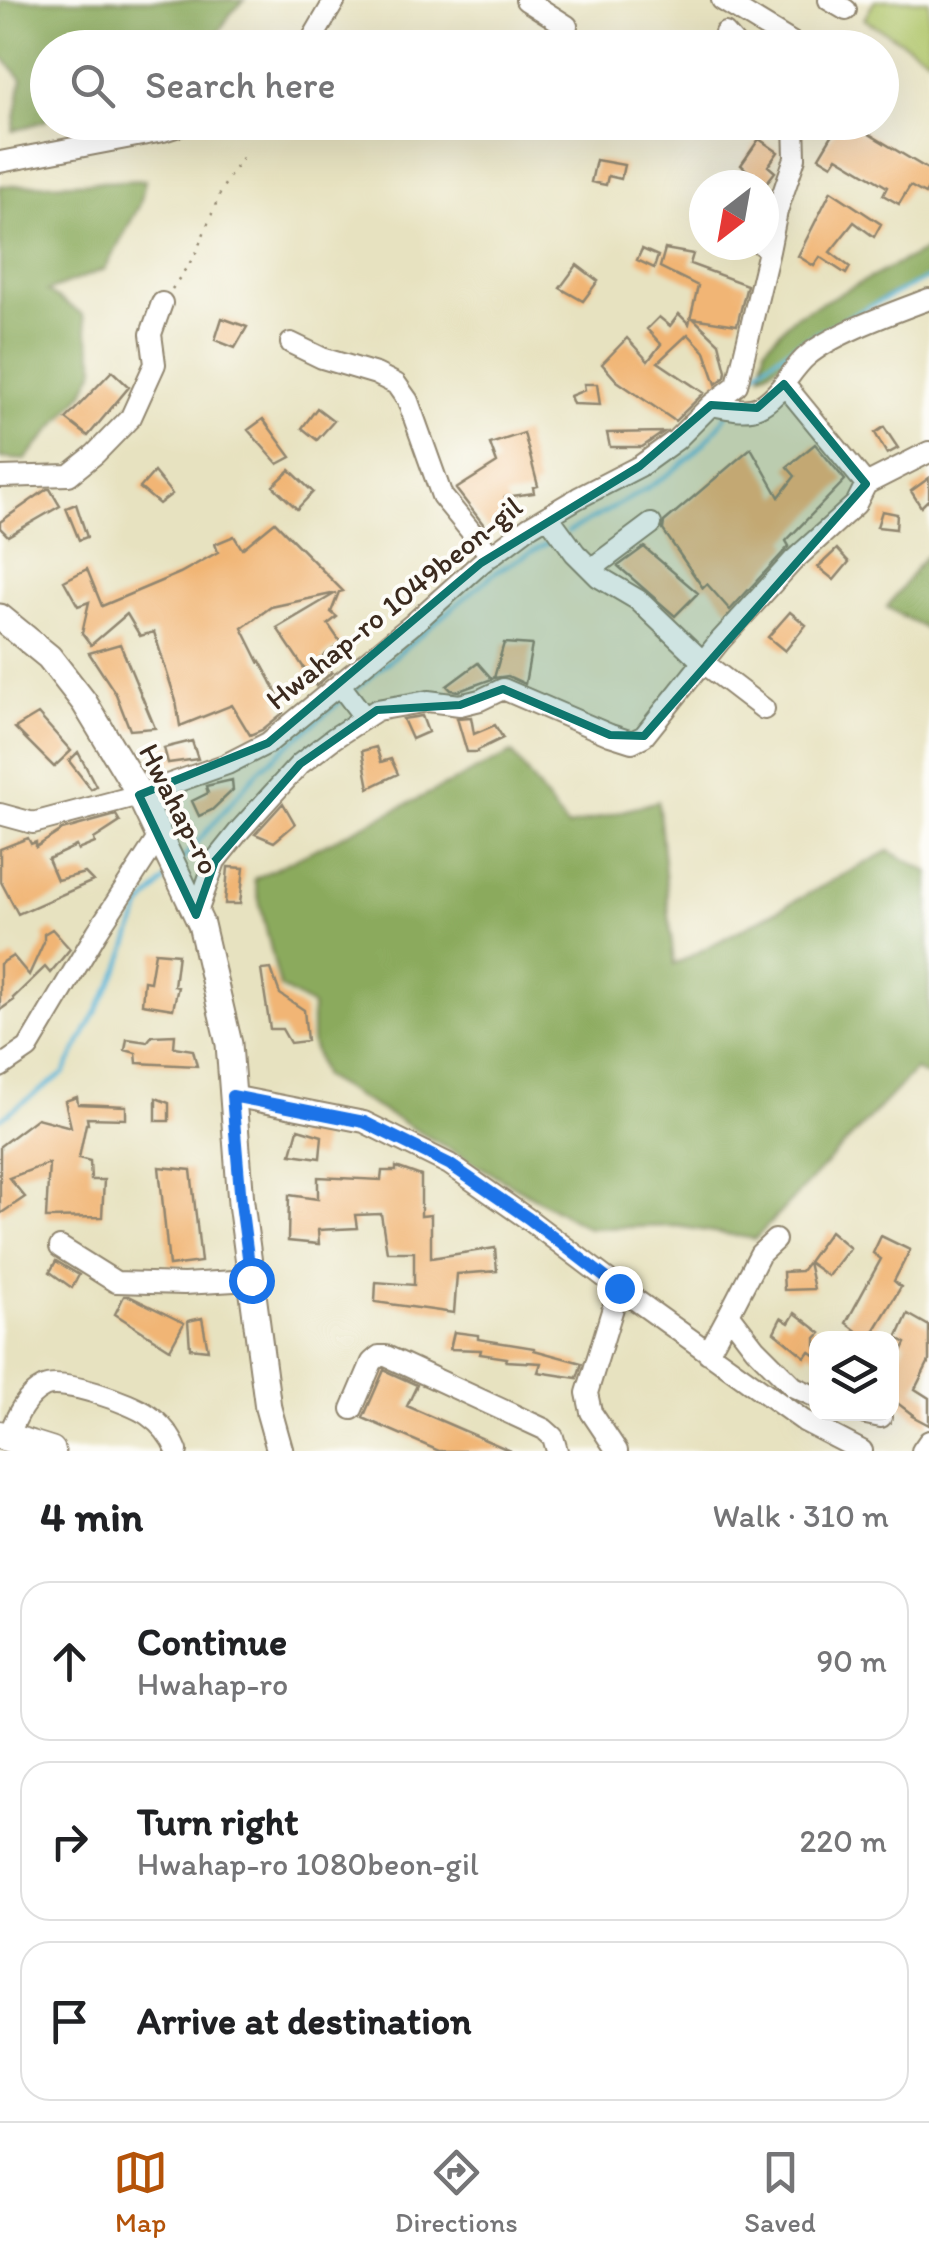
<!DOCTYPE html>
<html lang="en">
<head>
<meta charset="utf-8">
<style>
  body { margin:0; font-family:Itim,sans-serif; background:#f2f2f2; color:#202124 }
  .controls { position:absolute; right:30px; bottom:30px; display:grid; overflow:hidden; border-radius:20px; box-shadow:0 10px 40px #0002 }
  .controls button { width:90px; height:90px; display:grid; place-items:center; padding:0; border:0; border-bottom:2px solid #e0e0e0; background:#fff; color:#202124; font:50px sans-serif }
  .compass { position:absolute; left:689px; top:170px; width:90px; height:90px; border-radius:50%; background:#fff; box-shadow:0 10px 40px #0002; rotate:211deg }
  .stop { position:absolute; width:30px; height:30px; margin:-22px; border:8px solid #1a73e8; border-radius:50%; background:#fff }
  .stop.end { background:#1a73e8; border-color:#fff; box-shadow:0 2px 10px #0008 }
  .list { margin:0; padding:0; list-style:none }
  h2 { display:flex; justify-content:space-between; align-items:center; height:130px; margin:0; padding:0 40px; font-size:42px }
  h2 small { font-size:32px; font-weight:400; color:#757577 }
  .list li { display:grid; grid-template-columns:65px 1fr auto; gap:30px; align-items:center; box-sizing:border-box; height:160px; margin:0 20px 20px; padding:0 20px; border:2px solid #e0e0e0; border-radius:30px }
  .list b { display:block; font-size:38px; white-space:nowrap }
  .list p { margin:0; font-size:32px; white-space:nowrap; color:#757577 }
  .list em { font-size:32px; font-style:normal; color:#757577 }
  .icon { flex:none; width:55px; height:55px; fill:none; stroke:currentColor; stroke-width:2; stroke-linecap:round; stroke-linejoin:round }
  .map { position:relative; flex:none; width:929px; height:1451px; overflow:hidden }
  .search { position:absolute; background:#fff; box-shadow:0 10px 40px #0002; left:30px; right:30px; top:30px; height:110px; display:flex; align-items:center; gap:25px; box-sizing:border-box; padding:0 35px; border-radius:55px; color:#757577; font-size:38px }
  .sheet { height:670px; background:#fff }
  nav { display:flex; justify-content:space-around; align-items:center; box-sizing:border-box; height:140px; border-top:2px solid #e0e0e0; background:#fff; font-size:28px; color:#757577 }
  nav a { display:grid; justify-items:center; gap:5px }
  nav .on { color:#b45309 }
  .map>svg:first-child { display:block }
</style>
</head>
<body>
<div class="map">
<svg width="929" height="1451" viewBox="0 0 929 1451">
  <rect width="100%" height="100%" fill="#fdfcf7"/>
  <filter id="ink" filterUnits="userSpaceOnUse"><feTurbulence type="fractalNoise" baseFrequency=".01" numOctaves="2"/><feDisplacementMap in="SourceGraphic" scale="20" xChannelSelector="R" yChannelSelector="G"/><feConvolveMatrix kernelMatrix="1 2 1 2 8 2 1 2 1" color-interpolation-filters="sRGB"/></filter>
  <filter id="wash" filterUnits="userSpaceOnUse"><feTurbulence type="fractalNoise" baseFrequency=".0048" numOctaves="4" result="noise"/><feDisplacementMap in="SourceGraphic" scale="40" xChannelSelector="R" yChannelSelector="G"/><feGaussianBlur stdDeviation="2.25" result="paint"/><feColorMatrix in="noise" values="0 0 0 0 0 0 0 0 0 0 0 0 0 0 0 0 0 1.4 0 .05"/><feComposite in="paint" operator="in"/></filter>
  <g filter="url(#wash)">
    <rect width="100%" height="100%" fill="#e7e2c0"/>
    <path fill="#afc569" stroke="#757844" stroke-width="2.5" d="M875,0H929V58L864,19Z"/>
    <path fill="#8baa5d" stroke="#636a3e" stroke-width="2.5" d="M0,0H245L231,13L209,47L48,48L47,120L13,131L22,79L0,54Z
      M145,180L140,204L105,269L47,291L83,315L96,367L84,392L25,460L0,458V186Z
      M929,248V278L885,297L762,374L765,347L794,317Z
      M929,555V631L887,607L924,558Z
      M512,753L567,827L658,801L674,965L889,851L929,872V1077L915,1070L755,1239L677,1226L588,1228L323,1077L312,1043V1006L280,987L254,879Z"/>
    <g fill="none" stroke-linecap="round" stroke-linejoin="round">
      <path stroke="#5bb6d8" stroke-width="4" d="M748,381C765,353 893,296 929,277
        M568,532C626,500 691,472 727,414
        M352,692L497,571L555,539
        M182,860L261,768L341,701
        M0,1119L64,1073L120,967L141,908L166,879"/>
    </g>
    <g id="blocks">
      <path fill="#f1b574" d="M840,122L862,134L864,131L929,170V187L925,194L910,186L899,204L883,195L887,187L837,157L832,165L819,157Z
        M759,139L778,152L768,166L775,172L764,186L741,165Z
        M596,160L624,165L621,179L608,176L606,185L591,182Z
        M831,191L881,224L874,237L854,222L830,252L850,267L846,274L820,257L814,266L798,256Z
        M642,249L658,256L654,268L637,260Z
        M665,249L693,254L690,264L747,285L737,325L693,318L719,343L726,371L725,377L716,384L705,352L688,334L658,362L704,393L675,421L617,381L602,364L627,338L648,361L661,344L647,329L659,317L670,326L679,314L689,324L698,286L660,267Z
        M577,265L598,281L583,301L560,288Z
        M222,318L247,327L235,348L215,340Z
        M112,371L129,387L88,436L66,419Z
        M584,384H597L600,405L573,404L570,396L585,390Z
        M317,408L334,421L317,440L302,428Z
        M263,419L291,457L278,464L248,430Z
        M884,427L898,448L887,454L875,433Z
        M664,432L642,447H610L607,433Z
        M524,433L538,486L533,487L534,493L505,497L511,510L487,529L456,489L497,463L490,444Z
        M815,444L845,480L786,541L789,546L730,610L707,584L703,588L663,530L664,522L751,448L779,497L795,476L787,467Z
        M290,470L313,492L297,509L273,486Z
        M154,472L172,494L159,504L140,488Z
        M929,478V499L921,507L911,491Z
        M47,489H50L60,506L8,536L0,528V522Z
        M76,504L87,537L79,540L66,508Z
        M882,511L897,514L896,529L877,527Z
        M275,522L343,591L339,592L331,612L337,617L328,624L341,643L321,658L332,672L316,686L277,628L336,593L271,607L242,628L259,662L260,661L271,681L279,698L276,699L283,713L262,730L250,735L232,705L180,726L176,701L154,632L140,636L127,614L91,645L82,633L89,602L78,606L64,581L87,569L102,606L180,573L218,552L215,544L234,536L242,549Z
        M644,547L698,593L675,616L618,566Z
        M837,549L849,562L834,580L818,567Z
        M790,612L806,625L785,651L768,637Z
        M504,643L532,645L525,684L508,676L494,678Z
        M120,644L155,728L130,730L116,694L89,653Z
        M478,663L492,679L459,691L451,690L447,686Z
        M38,714L71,751L54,767L15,728Z
        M422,716L428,732L412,739L403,719Z
        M471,717L474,734L495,725L503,738L478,750V752H467L457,718Z
        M192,741L198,759L168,763L164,748Z
        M376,747L381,762L391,759L398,774L369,788L362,751Z
        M78,752L96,786L91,789L69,761Z
        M232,780L233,790L212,810L199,816L192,801L208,793L206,786Z
        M283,803L295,824L274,842L255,834Z
        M116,815L120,822L94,839L95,843L78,850L76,846L48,859L57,880L85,873L93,881L18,914L0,880V849L28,838L31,844L36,842V847L62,830Z
        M228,867L244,868L240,904H225Z
        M52,929L70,949L50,973L45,967L13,998L14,1000L0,1010V964L13,956L29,975L44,942V934Z
        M155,952L178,954L174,986L178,987L173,1009L142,1004L144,981L150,982Z
        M271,969L280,994L304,1010L307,1041L290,1043L282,1029H270L261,970Z
        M175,1035L174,1047L193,1050L197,1066L137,1063L136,1053L125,1050L127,1039L147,1042L152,1036Z
        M77,1097L78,1104L126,1106V1119L87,1118L88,1124H86L79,1158L90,1161L91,1180H104L102,1217L46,1218L49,1163L9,1178L25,1197L0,1214V1146L37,1118L71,1127L65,1101Z
        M156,1098L169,1103V1121H156Z
        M298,1129L322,1136L320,1158L291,1154Z
        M159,1167L191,1170L201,1262L169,1266Z
        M396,1167L421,1176V1216L431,1215V1258L495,1248L497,1271L457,1274L454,1313L375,1302L376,1282L414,1285V1252H387L381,1214L355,1215L357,1228L318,1230L319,1244L288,1241L289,1195L318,1199V1177L381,1180L382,1171H396Z
        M830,1231L850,1248L828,1276L808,1262Z
        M881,1236L910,1250L894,1281L901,1287L870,1338H866L846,1323L881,1259L873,1253Z
        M56,1261L79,1275L72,1288L50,1272Z
        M808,1262L814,1289L784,1290L783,1272L801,1271Z
        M124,1296H129L184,1323L170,1349L115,1314Z
        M795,1313L821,1333L816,1338V1356L809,1351L805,1357L774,1332L781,1318L789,1323Z
        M908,1314L929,1326V1361L915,1389L929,1398V1425L912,1416L913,1415L892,1399V1373L906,1343L897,1338Z
        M202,1318L208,1350L190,1348L188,1321Z
        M454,1332L478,1335V1339L534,1348V1350L582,1363L577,1378L538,1372L541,1363L506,1361L507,1358L480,1354L481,1350L450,1349Z
        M384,1370L417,1385L407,1406L511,1451H439L363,1418Z"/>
    </g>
  </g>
  <g filter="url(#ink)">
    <use href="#blocks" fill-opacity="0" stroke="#91866f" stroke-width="2.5"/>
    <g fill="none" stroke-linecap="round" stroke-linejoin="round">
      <defs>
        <path id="minor" d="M526,0L567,26
          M722,0L801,48
          M829,0L846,10
          M725,33L738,48
          M307,48L335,0
          M0,162L163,131L191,122
          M769,251L777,211L795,158L794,122
          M291,343L322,358L376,374L396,384L408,401L442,496L491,556
          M784,384L866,484
          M711,405L737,385L769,251L762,245
          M0,477L69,475L95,454L131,417L155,364L151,334L162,303
          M548,516L575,553L599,577L638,600L704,663L764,709
          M591,569L651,524
          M340,685L365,718
          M0,814L33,823L139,795L227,764L268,743L413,624L481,563L529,527L578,498L640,466L676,440L711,405C725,407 745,413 758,407C780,397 790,370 807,356C834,333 895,312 929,299
          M196,915L215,861L240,830L300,764L334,738L377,710L428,701L460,705L480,700L503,689L610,735L632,742L644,736L719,642L793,561L856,504L866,484L929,452
          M0,1067L28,1048L97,932L158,838
          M232,1096L364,1122L449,1164L528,1219L619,1288L804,1421L862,1451
          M60,1247L116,1282L184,1284L251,1280
          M729,1314L760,1254L775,1240
          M708,1353L729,1314L755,1348L794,1387L816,1397
          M352,1409L372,1362L379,1356H386L544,1429L553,1437L557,1451
          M866,1414L881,1417
          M8,1437C16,1418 24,1397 44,1387C62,1378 131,1403 148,1415C161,1424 171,1436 177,1451
          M617,1451L591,1412L587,1393L619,1288
          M922,1451L929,1441"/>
        <path id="major" d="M0,617L49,657L84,702L136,788L201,924L229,1044L241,1203L268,1408L280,1451"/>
        <path id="highway" d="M0,1435L51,1451"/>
      </defs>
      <use href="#minor" stroke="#91866f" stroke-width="24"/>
      <use href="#major" stroke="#91866f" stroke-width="29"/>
      <use href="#highway" stroke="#91866f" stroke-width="31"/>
      <path stroke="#91866f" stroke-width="2.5" stroke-dasharray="2.5 8" stroke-linecap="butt" d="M172,289L195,255L222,189L244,154"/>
      <use href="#minor" stroke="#fff" stroke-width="20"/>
      <use href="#major" stroke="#fff" stroke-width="25"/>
      <use href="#highway" stroke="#fff" stroke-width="28"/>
    </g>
  </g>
  <g fill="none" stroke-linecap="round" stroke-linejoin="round" filter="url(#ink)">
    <path stroke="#1a73e8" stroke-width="12" d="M251,1280L241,1203L232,1096L364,1122L449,1164L528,1218L619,1288"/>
  </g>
  <path fill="#0f766e" fill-opacity="0.2" stroke="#0f766e" stroke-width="8" stroke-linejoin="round" d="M784,384L866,484L644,736L610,735L503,689L460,705L377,710L300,764L215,861L196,915L139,795L268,743L481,563L640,466L711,405L757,408Z"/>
  <g text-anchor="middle" stroke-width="8" stroke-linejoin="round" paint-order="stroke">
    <g font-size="30" fill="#3b2a1e" stroke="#fdfcf7">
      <text transform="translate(394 603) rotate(-39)" y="10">Hwahap-ro 1049beon-gil</text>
      <text transform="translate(179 809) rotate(63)" y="10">Hwahap-ro</text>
    </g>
  </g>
</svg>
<div class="controls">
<button><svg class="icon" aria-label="layers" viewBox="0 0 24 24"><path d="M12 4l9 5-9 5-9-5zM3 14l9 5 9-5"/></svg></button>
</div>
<svg class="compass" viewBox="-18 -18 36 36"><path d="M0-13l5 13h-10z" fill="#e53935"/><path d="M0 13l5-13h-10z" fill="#757577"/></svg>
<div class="stop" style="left:251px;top:1280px"></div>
<div class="stop end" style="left:619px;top:1288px"></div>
<div class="search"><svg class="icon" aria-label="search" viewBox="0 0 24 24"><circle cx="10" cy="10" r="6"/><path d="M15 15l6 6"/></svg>Search here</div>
</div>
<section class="sheet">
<h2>4 min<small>Walk · 310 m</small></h2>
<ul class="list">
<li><svg class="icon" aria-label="ahead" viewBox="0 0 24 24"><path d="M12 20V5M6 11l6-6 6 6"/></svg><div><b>Continue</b><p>Hwahap-ro</p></div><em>90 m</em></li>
<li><svg class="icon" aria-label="right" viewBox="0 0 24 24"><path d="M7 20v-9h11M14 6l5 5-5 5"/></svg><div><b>Turn right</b><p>Hwahap-ro 1080beon-gil</p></div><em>220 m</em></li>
<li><svg class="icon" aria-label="arrive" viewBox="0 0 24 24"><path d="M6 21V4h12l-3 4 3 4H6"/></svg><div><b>Arrive at destination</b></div></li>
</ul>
</section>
<nav>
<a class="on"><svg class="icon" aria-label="map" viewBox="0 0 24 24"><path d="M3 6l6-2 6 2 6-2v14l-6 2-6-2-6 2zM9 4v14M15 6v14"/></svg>Map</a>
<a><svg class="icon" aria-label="directions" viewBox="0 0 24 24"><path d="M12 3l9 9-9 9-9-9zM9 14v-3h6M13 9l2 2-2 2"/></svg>Directions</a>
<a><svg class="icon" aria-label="saved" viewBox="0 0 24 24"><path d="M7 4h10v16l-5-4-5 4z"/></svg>Saved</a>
</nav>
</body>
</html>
